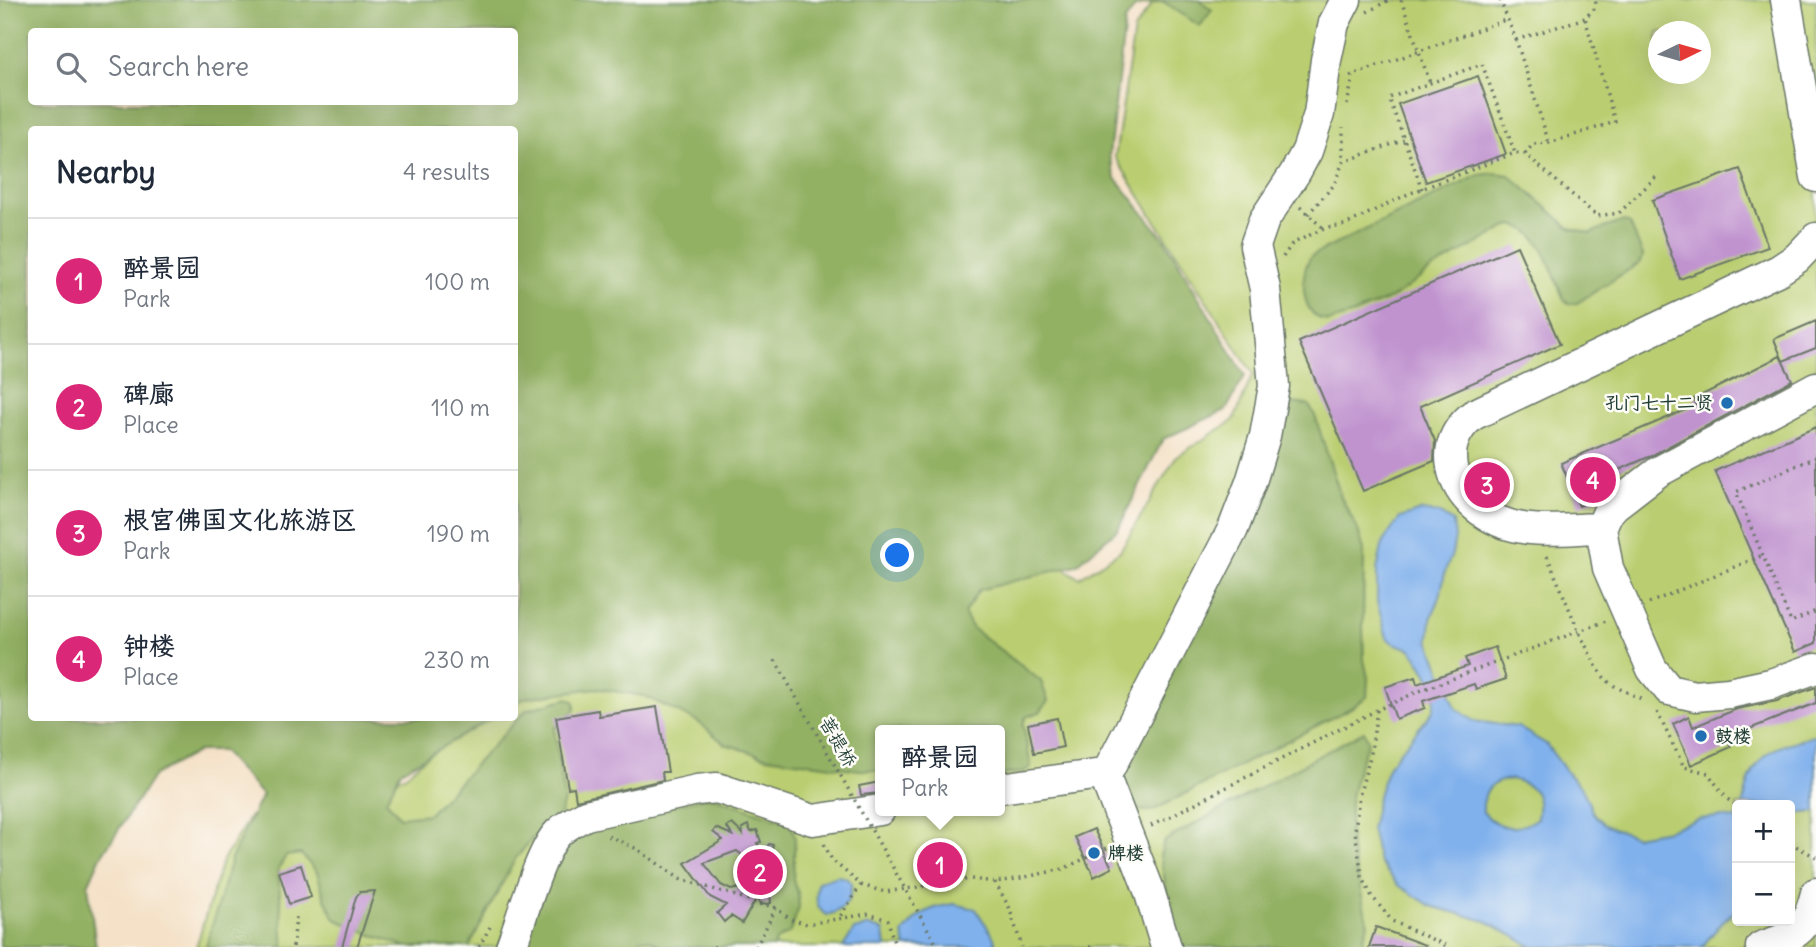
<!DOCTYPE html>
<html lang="en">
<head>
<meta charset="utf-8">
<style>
  body { margin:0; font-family:Delius,"LXGW WenKai TC",sans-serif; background:#f2f2f3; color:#1f2937 }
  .controls { position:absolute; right:21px; bottom:21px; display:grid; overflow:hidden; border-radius:7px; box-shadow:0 7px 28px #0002 }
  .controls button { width:63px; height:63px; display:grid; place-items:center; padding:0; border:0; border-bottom:2px solid #e0e1e3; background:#fff; color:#1f2937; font:35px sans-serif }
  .compass { position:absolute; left:1648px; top:21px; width:63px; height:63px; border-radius:50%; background:#fff; box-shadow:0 7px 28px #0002; rotate:85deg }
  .you { position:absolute; left:898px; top:556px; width:24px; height:24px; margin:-18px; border:5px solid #fff; border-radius:50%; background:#1a73e8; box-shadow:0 0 0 10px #1a73e833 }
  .badge { display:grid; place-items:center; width:46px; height:46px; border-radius:50%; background:#db2777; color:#fff; font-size:23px; font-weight:700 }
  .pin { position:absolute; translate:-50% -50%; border:4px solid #fff; box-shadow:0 2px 7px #0006 }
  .popup { position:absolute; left:875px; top:725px; width:130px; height:91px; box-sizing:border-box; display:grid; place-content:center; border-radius:7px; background:#fff; filter:drop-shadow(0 2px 5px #0005); font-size:23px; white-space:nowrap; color:#747a83 }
  .popup b { font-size:26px; color:#1f2937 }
  .popup::after { content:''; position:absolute; left:50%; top:100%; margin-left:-14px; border:14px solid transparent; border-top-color:#fff }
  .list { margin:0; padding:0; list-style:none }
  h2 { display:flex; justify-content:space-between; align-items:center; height:91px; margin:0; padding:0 28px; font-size:30px }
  h2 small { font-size:23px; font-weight:400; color:#747a83 }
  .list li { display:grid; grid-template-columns:46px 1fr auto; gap:21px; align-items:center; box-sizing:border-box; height:126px; padding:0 28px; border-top:2px solid #e0e1e3 }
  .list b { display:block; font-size:26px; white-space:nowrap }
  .list p { margin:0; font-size:23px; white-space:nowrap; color:#747a83 }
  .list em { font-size:23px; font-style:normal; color:#747a83 }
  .icon { flex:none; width:38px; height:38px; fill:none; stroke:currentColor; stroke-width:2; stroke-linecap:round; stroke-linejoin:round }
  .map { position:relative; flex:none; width:1816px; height:947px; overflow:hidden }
  .search { position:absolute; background:#fff; box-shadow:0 7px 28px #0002; left:28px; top:28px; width:490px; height:77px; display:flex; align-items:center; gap:18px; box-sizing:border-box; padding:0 24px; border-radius:7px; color:#747a83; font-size:26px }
  .panel { position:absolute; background:#fff; box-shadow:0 7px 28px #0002; left:28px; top:126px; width:490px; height:595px; border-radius:7px }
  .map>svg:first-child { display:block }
</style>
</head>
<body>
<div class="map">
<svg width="1816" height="947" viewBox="0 0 1816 947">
  <rect width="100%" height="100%" fill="#fdfcf7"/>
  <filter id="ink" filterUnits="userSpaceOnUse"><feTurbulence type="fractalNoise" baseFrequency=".0143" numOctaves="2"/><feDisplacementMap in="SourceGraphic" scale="14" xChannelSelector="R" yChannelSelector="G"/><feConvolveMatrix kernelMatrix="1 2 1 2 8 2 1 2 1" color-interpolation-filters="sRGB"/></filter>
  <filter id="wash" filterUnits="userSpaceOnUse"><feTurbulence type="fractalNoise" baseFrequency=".00686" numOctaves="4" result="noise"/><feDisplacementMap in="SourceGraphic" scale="28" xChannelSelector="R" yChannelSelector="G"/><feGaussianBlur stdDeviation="1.57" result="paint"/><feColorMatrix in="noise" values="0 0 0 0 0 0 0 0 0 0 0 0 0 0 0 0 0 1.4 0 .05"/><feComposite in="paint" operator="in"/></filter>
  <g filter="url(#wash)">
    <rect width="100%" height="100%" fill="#f4e1c7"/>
    <path fill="#bace71" stroke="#6c8652" stroke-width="2" fill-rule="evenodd" d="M1155,0H1816V947H196L222,862L250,816L372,791L406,775L469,718H514L515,676L1021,538L1079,578L1120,551L1176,457L1234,420L1253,374L1115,157L1134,30ZM1658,32H1700V74H1658ZM880,730H1000V811H880ZM1737,805H1790V921H1737Z"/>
    <path fill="#93b163" stroke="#59774c" stroke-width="2" fill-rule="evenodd" d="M0,0H1200L1212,10L1200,26L1162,1L1135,7L1125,21L1109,156L1115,177L1165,240L1245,376L1226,410L1163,439L1118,529L1076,565L979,590L964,613L973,629L1041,681L1048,701L1040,712L1026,717L1023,724L1031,767L1023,772L1000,775V730H880V770H860L767,757L725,744L697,721L644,696L595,688L525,698L515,704L514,130H32V718H492L401,771L386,800L400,817L429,814L526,710L568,698L575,702V710L554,729L564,799L561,813L531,840L515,859L469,947H407L372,935L335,919L325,899L317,872L301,854L286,856L278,869L284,947H206L231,859L262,795L222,751H198L154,775L100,858L88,885L96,947H0ZM32,32H514V102H32Z
      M1495,173L1509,175L1570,228L1590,233L1624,221L1630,224L1643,255L1641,262L1577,303L1568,304L1564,300C1553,275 1542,226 1511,225L1432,269L1396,296L1354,314L1328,322C1324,320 1320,320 1317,317C1300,305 1301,271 1311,256L1479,175Z
      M1290,403L1309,405L1315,416L1341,497L1358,530L1364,550L1363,628L1364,660L1368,678L1367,697L1351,708L1154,810C1119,817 1125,781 1126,758L1280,406Z
      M1364,731L1368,742L1358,769L1350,801V844L1368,924L1361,947H1177L1160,855L1164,841Z
      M711,796L790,823L795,837L793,880L798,892L799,907L790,932L777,940L773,947H664L648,939H641L635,947H516L570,831Z"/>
    <path fill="#81b1ec" stroke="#507790" stroke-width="2" fill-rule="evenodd" d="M1420,511L1438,513L1453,522L1455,537L1452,554L1445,572L1440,597L1431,619L1429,640L1456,708L1474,721L1518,727L1546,744L1569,775L1582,788L1593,813L1604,825L1635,836L1668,830L1698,819L1719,817L1736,819L1737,816V909L1723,921L1702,947H1533L1486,921L1431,906L1398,885L1379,862L1371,829L1379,792L1389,765L1433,711C1440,687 1424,668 1411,649L1393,643L1387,638L1377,602V570L1383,542L1400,518ZM1511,779C1534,785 1542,794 1537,818C1518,832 1499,830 1483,812C1482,791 1490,781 1511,779Z
      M1816,735V812L1790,814V805H1742C1746,797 1746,787 1750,778C1763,746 1786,745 1816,735Z
      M838,876L846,878L851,883C852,900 844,911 827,915C814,909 816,894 818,882Z
      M954,904L976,909C982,922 995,932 996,947H906L903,934C917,914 929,907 954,904Z
      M869,926L884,931L886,947H843L854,930Z"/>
    <g id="blocks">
      <path fill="#c093cf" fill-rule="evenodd" d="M1478,76L1506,154L1426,182L1398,104Z
        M1740,169L1768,247L1680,279L1652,200Z
        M1517,246L1560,344L1420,406L1435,441L1434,461L1363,491L1299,342Z
        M1816,321V348L1783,361L1774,339Z
        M1780,356L1792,380L1651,456L1614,472L1618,481L1598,498L1579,506L1561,463L1697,405L1694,399Z
        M1816,427V643L1795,652L1715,471Z
        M1495,647L1506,679L1476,689L1474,684L1423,701L1425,708L1396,719L1385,687L1415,677L1417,684L1468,666L1465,658Z
        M1816,687V703L1726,738L1731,747L1691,765L1673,724L1689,716L1693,727L1737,709L1777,701Z
        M657,707L668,772H662L663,780L576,800L574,787L568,788L556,717L598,710L599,716Z
        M1057,718L1063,747L1034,753L1028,724Z
        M880,782V793L861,795L859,786Z
        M732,824L743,834L742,828L748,825L751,832L757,830L761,842L757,843L761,851L763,854L769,844L773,845L770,860L776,856L781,859L777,866L782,871L780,874L782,878L777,881L780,888L770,893L771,903L760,905L758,896L742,923L731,916L724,922L717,913L726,905L710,897L685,863L723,840L713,832L716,828L732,835L727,827ZM737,851L747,859L753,874L744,887L731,890L721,885L704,863Z
        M1094,829L1112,868L1094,877L1075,837Z
        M301,865L311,897L289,904L279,872Z
        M375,891L357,947H342L356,897L360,892Z
        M1376,927L1425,945L1424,947H1369Z"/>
    </g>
  </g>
  <g filter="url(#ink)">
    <use href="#blocks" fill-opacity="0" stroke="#6a7667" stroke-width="2"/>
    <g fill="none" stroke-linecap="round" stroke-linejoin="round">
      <defs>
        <path id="minor" d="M1786,0L1816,177
          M1816,387L1658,472L1614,506L1607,514L1601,528L1608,568L1652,669L1669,690L1695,696L1729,693L1771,684L1816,668
          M1601,528C1557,529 1512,538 1476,507C1463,496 1455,484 1452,467C1448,445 1456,429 1473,415L1779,270L1797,258L1816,238
          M1105,777L1233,529L1251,482L1265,436L1274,386L1265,289L1255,246L1264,220L1295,173L1307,151L1319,114L1326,60L1334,23L1346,0
          M1105,777L1149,890L1166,947
          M1000,788L1095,775L1105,777
          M511,947C521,921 540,851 558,833C566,825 576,820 586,815L697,790L717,788L813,820L880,810
          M1761,947C1798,934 1806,933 1816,893"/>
      </defs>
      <use href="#minor" stroke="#6a7667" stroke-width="33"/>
      <path stroke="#6a7667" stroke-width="3.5" stroke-dasharray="2 5" stroke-linecap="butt" d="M1401,0L1430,83
        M1500,0L1516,40L1549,143
        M1367,12L1389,0
        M1516,40L1585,18L1595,8L1596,0
        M1350,76L1508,19
        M1347,105L1353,77
        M1525,154L1533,144L1549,143L1615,122L1585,18
        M1343,162L1404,140
        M1422,189L1389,98L1482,64L1515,153
        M1300,207L1323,228
        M1308,214L1334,185L1343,162V127
        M1283,257L1292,244L1314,233L1329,227L1345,225L1408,194L1515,153L1525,154L1597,216L1619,213L1658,175
        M1816,457L1736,492L1791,622L1816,611
        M1547,556L1579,632L1597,668L1606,680L1616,687L1644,700
        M1649,603L1763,555
        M1377,710L1371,753L1359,796L1355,831L1362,876L1371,895L1392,921L1449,947
        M1657,712L1684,767L1708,773L1726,798L1737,806
        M1151,826L1377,710L1417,692L1606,621
        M608,836L637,849L680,879L776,908
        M1790,843L1816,857
        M824,844L832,860L861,885L839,918
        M995,882L1009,907L1022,947
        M861,885L885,892L971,879L995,882L1016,879L1063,869L1107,848
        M293,947L296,917
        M479,947L490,927
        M713,947H716
        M756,947L776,908L790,919L807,924L868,914L888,920L895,947
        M1089,947H1092"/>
      <use href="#minor" stroke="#fff" stroke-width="30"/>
      <path stroke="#6a7667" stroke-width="3.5" stroke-dasharray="2 5" stroke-linecap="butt" d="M775,660L938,947"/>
    </g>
  </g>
  <g fill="#1f6fb2" stroke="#fdfcf7" stroke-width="2.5">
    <circle cx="1727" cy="403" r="7"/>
    <circle cx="1701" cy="736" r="7"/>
    <circle cx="1094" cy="853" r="7"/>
  </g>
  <g text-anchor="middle" stroke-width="5" stroke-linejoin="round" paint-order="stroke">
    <g font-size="18" font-weight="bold" fill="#1f3d34" stroke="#fdfcf7" text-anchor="start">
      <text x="1713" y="409" text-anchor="end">孔门七十二贤</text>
      <text x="1715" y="742">鼓楼</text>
      <text x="1108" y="859">牌楼</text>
    </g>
    <g font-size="18" fill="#1f3d34" stroke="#fdfcf7">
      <text transform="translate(838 742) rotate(60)" y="6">菩提桥</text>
    </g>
  </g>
</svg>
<div class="controls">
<button>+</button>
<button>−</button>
</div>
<svg class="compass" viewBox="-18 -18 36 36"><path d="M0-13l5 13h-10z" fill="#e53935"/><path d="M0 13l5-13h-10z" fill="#747a83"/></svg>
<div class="you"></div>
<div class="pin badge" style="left:940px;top:865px">1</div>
<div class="popup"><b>醉景园</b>Park</div>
<div class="pin badge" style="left:760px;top:872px">2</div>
<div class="pin badge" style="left:1487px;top:485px">3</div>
<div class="pin badge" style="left:1593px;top:480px">4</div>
<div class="search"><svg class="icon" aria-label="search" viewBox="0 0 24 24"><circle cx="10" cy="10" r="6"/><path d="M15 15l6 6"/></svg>Search here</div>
<section class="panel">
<h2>Nearby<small>4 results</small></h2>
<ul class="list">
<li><span class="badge">1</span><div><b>醉景园</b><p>Park</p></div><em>100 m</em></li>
<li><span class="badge">2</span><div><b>碑廊</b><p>Place</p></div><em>110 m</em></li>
<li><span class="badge">3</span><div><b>根宫佛国文化旅游区</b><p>Park</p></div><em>190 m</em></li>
<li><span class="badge">4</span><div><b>钟楼</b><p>Place</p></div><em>230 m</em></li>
</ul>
</section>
</div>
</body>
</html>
